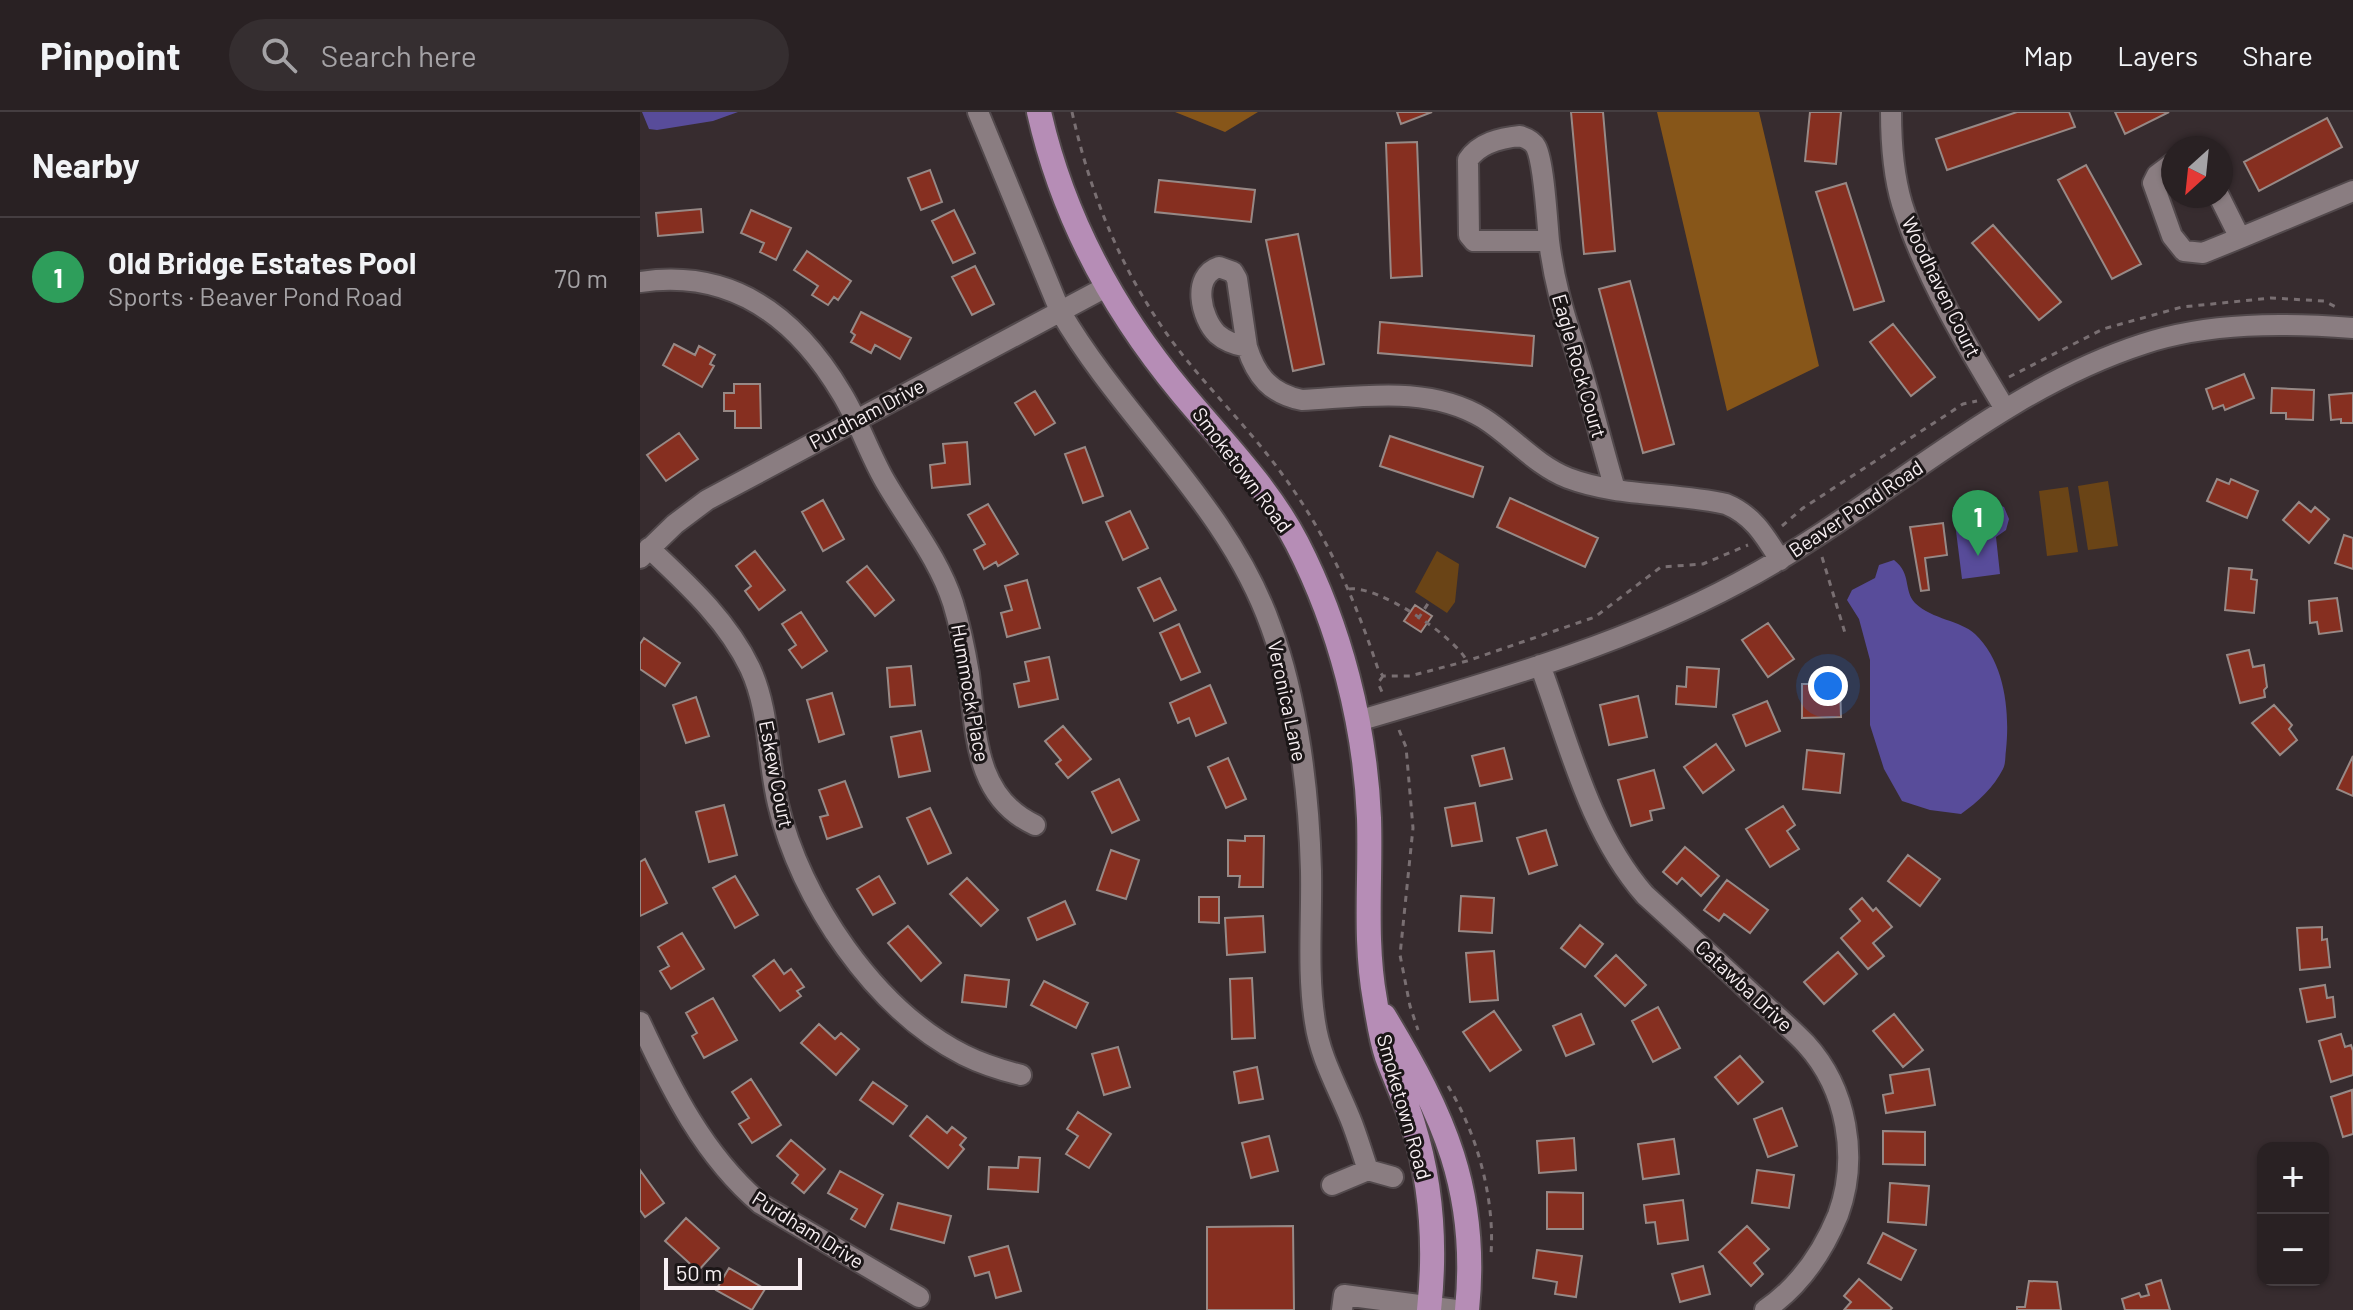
<!DOCTYPE html>
<html lang="en">
<head>
<meta charset="utf-8">
<style>
  body { margin:0; font-family:Barlow,sans-serif; background:#352e30; color:#f1f3f6 }
  .controls { position:absolute; right:24px; bottom:24px; display:grid; overflow:hidden; border-radius:16px; box-shadow:0 2px 6px #0004 }
  .controls button { width:72px; height:72px; display:grid; place-items:center; padding:0; border:0; border-bottom:2px solid #453e41; background:#292123; color:#f1f3f6; font:40px sans-serif }
  .compass { position:absolute; left:1521px; top:24px; width:72px; height:72px; border-radius:50%; background:#292123; box-shadow:0 2px 6px #0004; rotate:207deg }
  .scale { position:absolute; left:24px; bottom:20px; width:138px; box-sizing:border-box; padding-left:8px; border:4px solid #f8f0f3; border-top:0; font-size:22px; line-height:28px; white-space:nowrap; color:#f8f0f3; -webkit-text-stroke:6px #1b1617; paint-order:stroke }
  .you { position:absolute; left:1188px; top:574px; width:28px; height:28px; margin:-20px; border:6px solid #fff; border-radius:50%; background:#1a73e8; box-shadow:0 0 0 12px #1a73e833 }
  .badge { display:grid; place-items:center; width:52px; height:52px; border-radius:50%; background:#ea580c; color:#fff; font-size:26px; font-weight:700 }
  .pin { position:absolute; translate:-50% -66px; filter:drop-shadow(0 2px 4px #0008) }
  .pin::after { content:''; position:absolute; top:42px; width:28px; height:24px; background:inherit; clip-path:polygon(0 0,100% 0,50% 100%) }
  .list { margin:0; padding:0; list-style:none }
  h2 { display:flex; justify-content:space-between; align-items:center; height:104px; margin:0; padding:0 32px; font-size:34px }
  h2 small { font-size:26px; font-weight:400; color:#a5a3a6 }
  .list li { display:grid; grid-template-columns:52px 1fr auto; gap:24px; align-items:center; box-sizing:border-box; height:120px; padding:0 32px; border-top:2px solid #453e41 }
  .list b { display:block; font-size:30px; white-space:nowrap }
  .list p { margin:0; font-size:26px; white-space:nowrap; color:#a5a3a6 }
  .list em { font-size:26px; font-style:normal; color:#a5a3a6 }
  .icon { flex:none; width:44px; height:44px; fill:none; stroke:currentColor; stroke-width:2; stroke-linecap:round; stroke-linejoin:round }
  .map { position:relative; flex:none; width:1713px; height:1198px; overflow:hidden }
  header { display:flex; align-items:center; gap:48px; box-sizing:border-box; height:112px; padding:0 40px; background:#292123; border-bottom:2px solid #453e41 }
  header strong { font-size:38px }
  nav { display:flex; gap:44px; margin-inline-start:auto; font-size:28px }
  .search { width:560px; height:72px; background:#352e30; display:flex; align-items:center; gap:20px; box-sizing:border-box; padding:0 28px; border-radius:44px; color:#a5a3a6; font-size:30px }
  main { display:flex }
  aside { flex:1; background:#292123 }
  .map>svg:first-child { display:block }
</style>
</head>
<body>
<header>
<strong>Pinpoint</strong>
<div class="search"><svg class="icon" aria-label="search" viewBox="0 0 24 24"><circle cx="10" cy="10" r="6"/><path d="M15 15l6 6"/></svg>Search here</div>
<nav><a>Map</a><a>Layers</a><a>Share</a></nav>
</header>
<main>
<aside>
<h2>Nearby<small></small></h2>
<ul class="list">
<li><span class="badge" style="background:#2e9e5b">1</span><div><b>Old Bridge Estates Pool</b><p>Sports · Beaver Pond Road</p></div><em>70 m</em></li>
</ul>
</aside>
<div class="map">
<svg width="1713" height="1198" viewBox="0 0 1713 1198">
  <rect width="100%" height="100%" fill="#372c2f"/>
  <path fill="#6a4416" d="M1468,369L1478,434L1448,438L1438,374Z
    M1428,375L1438,440L1407,444L1399,379Z
    M797,439L819,452L815,490L807,501L775,480Z"/>
  <path fill="#875619" d="M535,0H618L585,20Z
    M1017,0H1119L1179,254L1087,299Z"/>
  <path fill="#584c9a" d="M2,0H98L73,9L17,18L9,17Z
    M1351,390L1364,395L1369,407L1366,418L1356,425L1360,462L1322,467L1313,395Z
    M1254,448C1272,462 1263,478 1275,491C1293,508 1320,508 1335,522C1365,550 1370,600 1366,638C1365,644 1366,651 1363,657C1354,675 1338,690 1321,702L1290,698L1262,689L1244,657L1230,613V548L1219,507L1207,488L1212,478L1235,466L1239,453Z"/>
  <path fill="#862f20" stroke="#978986" stroke-width="2" d="M757,0H792L761,12Z
    M931,0H963L975,139L944,142Z
    M1170,0H1201L1196,52L1165,49Z
    M1377,0H1429L1435,15L1307,58L1296,27Z
    M1475,0H1529L1485,22Z
    M1687,6L1702,35L1619,79L1604,50Z
    M777,30L782,164L751,166L746,31Z
    M1446,53L1501,152L1472,167L1418,68Z
    M290,58L302,90L281,98L268,66Z
    M519,68L615,78L611,110L515,100Z
    M1206,71L1244,189L1214,198L1176,80Z
    M61,97L63,120L18,124L16,101Z
    M111,98L151,116L136,148L120,140L124,131L101,121Z
    M314,98L335,141L313,151L292,109Z
    M1353,113L1421,190L1399,208L1332,131Z
    M658,122L684,252L653,259L626,128Z
    M167,139L211,169L198,188L194,185L188,193L172,183L178,174L154,158Z
    M335,154L354,192L332,203L312,165Z
    M990,169L1034,332L1003,341L959,177Z
    M221,200L271,226L260,247L235,233L231,241L211,230L215,223L211,220Z
    M740,210L894,224L892,254L738,241Z
    M1253,212L1295,265L1271,284L1230,230Z
    M34,232L55,243L59,234L75,243L70,252L74,254L62,275L23,253Z
    M1604,262L1614,286L1585,298L1583,293L1573,297L1566,277Z
    M94,272H120L121,316H95V299H84V281H94Z
    M1632,276L1674,278L1673,308L1646,307V301H1631Z
    M395,279L415,311L395,323L375,291Z
    M1713,281V311H1701V307L1691,308L1689,283Z
    M39,321L58,347L26,369L7,343Z
    M750,324L843,355L833,385L740,354Z
    M327,330L330,372L292,376L290,353L305,351L303,332Z
    M445,335L463,384L443,391L425,342Z
    M1577,367L1589,372L1591,367L1618,379L1607,406L1567,389Z
    M870,386L958,426L945,455L857,415Z
    M183,388L204,427L183,439L162,400Z
    M1659,390L1671,400L1675,395L1689,407L1669,431L1643,408Z
    M348,392L378,442L358,454L356,450L344,457L334,438L345,432L328,403Z
    M490,399L508,436L483,448L466,410Z
    M1303,411L1307,443L1285,446L1289,478L1281,479L1270,415Z
    M1704,423L1713,426V457L1695,451Z
    M115,439L145,478L119,498L105,479L111,474L96,454Z
    M227,454L254,488L235,504L207,470Z
    M1589,456L1612,458L1611,467L1617,468L1614,501L1585,498Z
    M520,466L536,498L514,509L498,476Z
    M387,468L400,516L367,525L361,501L372,498L365,474Z
    M1697,486L1702,519L1679,522L1677,510L1670,511L1669,489Z
    M775,493L792,504L781,520L764,509Z
    M161,500L187,539L162,556L149,538L156,533L142,512Z
    M1128,511L1154,547L1128,565L1102,528Z
    M539,512L560,560L541,568L520,521Z
    M4,526L40,551L25,574L0,557V532Z
    M1609,538L1613,555L1624,553L1627,575L1624,578L1625,585L1600,591L1587,543Z
    M409,545L418,587L379,595L374,572L389,569L385,550Z
    M271,554L275,593L250,595L247,556Z
    M1047,555L1079,557L1076,595L1036,592L1037,574L1046,575Z
    M1162,572H1200L1201,605L1162,606Z
    M570,573L586,611L556,624L549,606L538,611L530,591Z
    M192,581L204,622L179,630L167,588Z
    M998,584L1007,625L969,633L960,593Z
    M56,585L69,624L46,631L33,593Z
    M1127,589L1140,619L1106,634L1093,603Z
    M1634,593L1652,613L1649,617L1657,628L1640,643L1612,611Z
    M423,614L451,647L428,666L416,652L421,648L405,629Z
    M281,619L290,659L259,665L251,625Z
    M1076,632L1094,658L1063,681L1044,655Z
    M864,636L872,667L840,674L832,644Z
    M1167,638L1204,642L1200,681L1163,677Z
    M1713,644V684L1697,677Z
    M588,646L606,687L586,696L568,655Z
    M1014,658L1024,696L1010,699L1012,708L991,714L978,668Z
    M479,667L499,708L472,721L452,680Z
    M205,669L222,715L187,727L180,705L188,703L179,678Z
    M835,691L842,729L812,734L805,696Z
    M84,693L97,743L69,750L56,700Z
    M1143,694L1155,713L1147,719L1159,737L1130,755L1106,717Z
    M290,696L311,741L288,752L267,706Z
    M906,718L917,753L889,762L877,726Z
    M605,724H624L623,775H599L600,764H588V728L605,729Z
    M1045,735L1079,764L1061,784L1042,766L1037,772L1023,760Z
    M471,738L499,748L486,787L457,778Z
    M1268,743L1300,767L1280,794L1248,769Z
    M5,747L27,791L0,804V750Z
    M95,764L118,803L95,816L73,776Z
    M239,764L255,791L233,803L217,777Z
    M327,766L358,798L341,814L310,782Z
    M1087,768L1128,798L1110,821L1084,802L1079,809L1064,798Z
    M821,784L854,786L852,821L819,819Z
    M559,785H579V811L559,810Z
    M1222,786L1233,799L1236,796L1252,815L1233,831L1244,844L1228,857L1201,826L1220,809L1210,797Z
    M425,789L435,812L397,828L388,806Z
    M623,804L625,840L587,843L585,806Z
    M940,813L963,832L945,855L921,836Z
    M268,814L301,851L281,869L248,831Z
    M1682,815V828L1687,827L1690,855L1660,858L1657,816Z
    M42,821L64,857L31,877L20,859L29,854L18,835Z
    M854,839L858,888L830,890L826,841Z
    M1198,840L1217,862L1184,892L1164,870Z
    M976,843L1006,873L985,894L955,864Z
    M134,848L144,862L151,857L164,875L157,879L161,884L140,899L113,864Z
    M325,863L369,868L366,895L322,890Z
    M612,866L615,926L592,927L590,867Z
    M404,869L448,891L436,916L391,893Z
    M1685,873L1687,886L1693,885L1695,905L1667,910L1660,877Z
    M73,886L97,928L64,946L52,924L57,921L46,901Z
    M1018,895L1040,936L1013,950L992,909Z
    M854,899L881,938L850,959L823,920Z
    M941,902L954,932L926,944L913,914Z
    M1254,902L1283,938L1263,955L1233,919Z
    M179,912L195,927L201,921L219,937L196,963L161,931Z
    M1701,922L1705,935L1711,933L1713,939V963L1691,970L1679,929Z
    M478,935L490,975L464,983L452,942Z
    M1100,944L1123,970L1098,992L1075,965Z
    M617,955L623,987L599,991L594,960Z
    M1289,957L1295,993L1246,1001L1243,983L1253,981L1250,963Z
    M111,967L141,1013L112,1031L99,1012L109,1006L92,980Z
    M233,970L267,994L253,1012L220,988Z
    M1712,978L1713,1022L1703,1025L1691,985Z
    M1142,996L1157,1034L1128,1045L1114,1007Z
    M438,1000L471,1022L449,1056L426,1042L438,1024L427,1017Z
    M287,1004L307,1021L312,1015L326,1026L320,1033L324,1037L308,1056L270,1024Z
    M1243,1019L1285,1020V1053L1243,1052Z
    M629,1024L638,1059L611,1066L602,1031Z
    M934,1026L936,1058L899,1061L897,1029Z
    M1034,1027L1039,1062L1003,1067L998,1032Z
    M151,1028L185,1057L164,1081L152,1071L158,1063L137,1044Z
    M379,1045L400,1046L398,1080L348,1077L349,1055L378,1056Z
    M0,1058L24,1091L5,1105L0,1098Z
    M1117,1058L1154,1063L1149,1096L1112,1091Z
    M200,1059L243,1083L225,1115L211,1107L217,1097L188,1081Z
    M1250,1071L1289,1074L1286,1113L1248,1110Z
    M907,1080L943,1081V1117H907Z
    M1043,1088L1048,1128L1018,1132L1015,1110L1006,1111L1004,1093Z
    M258,1091L311,1104L304,1131L251,1117Z
    M46,1106L79,1136L58,1159L25,1129Z
    M653,1114L654,1198H567V1115Z
    M1107,1114L1129,1137L1114,1151L1123,1162L1111,1174L1079,1140Z
    M1243,1121L1276,1138L1261,1168L1228,1151Z
    M368,1134L381,1179L356,1186L349,1160L335,1164L329,1145Z
    M897,1138L942,1144L936,1185L915,1182L917,1170L893,1166Z
    M1063,1154L1070,1182L1040,1190L1032,1162Z
    M89,1156L125,1177L112,1198L76,1178Z
    M1219,1167L1252,1196L1250,1198H1204L1211,1190L1204,1184Z
    M1521,1168L1530,1198H1485L1482,1187L1499,1181L1501,1185L1509,1183L1506,1173Z
    M1389,1169L1417,1170L1421,1198H1377V1195H1385Z"/>
  <g fill="none" stroke-linecap="round" stroke-linejoin="round">
    <defs>
      <path id="minor" d="M338,0L420,199C484,309 588,393 631,515C658,588 669,681 671,759C672,809 667,860 675,910C680,945 697,974 710,1006C717,1023 722,1041 728,1058
        M1251,0C1251,31 1253,62 1262,92C1284,163 1327,234 1365,297
        M880,24C886,26 893,29 896,35C904,51 907,108 909,129H834L829,123L828,48C839,31 860,26 880,24Z
        M1533,51L1517,63L1513,71L1532,124L1544,139L1563,141L1600,126L1579,84
        M1600,126L1713,79
        M909,129C915,178 927,210 941,256C953,296 963,337 975,377
        M579,155L593,160L597,167L607,235C596,233 586,230 577,222C561,206 551,164 579,155Z
        M0,170C93,156 157,206 202,282C219,310 229,341 245,369C268,409 299,447 313,491C320,514 325,538 329,562C336,619 334,685 395,713
        M607,235C616,264 631,282 662,288C722,285 788,273 843,306C872,324 895,353 928,366C978,385 1034,380 1086,392C1113,403 1125,424 1140,448
        M9,436C47,472 87,508 110,556C130,599 127,646 138,692C160,787 235,898 324,943C342,952 361,958 381,963
        M0,446L35,412L67,388L466,175
        M900,553C929,631 949,719 1005,783C1039,814 1074,846 1108,878C1127,896 1148,913 1166,932C1207,977 1219,1046 1198,1103C1182,1142 1160,1174 1125,1198
        M718,609C846,571 979,535 1098,471C1237,398 1352,281 1503,232C1569,210 1644,211 1713,216
        M0,910C31,977 64,1044 121,1092L279,1185
        M692,1073L728,1058L753,1065
        M702,1198L704,1183L816,1198"/>
      <path id="major" d="M399,0C423,106 473,198 542,281C582,329 628,375 657,431C700,515 725,612 729,706C731,767 724,827 735,888C738,906 741,927 747,945C755,967 766,989 773,1012C792,1073 796,1134 789,1198
        M744,904C804,1003 839,1080 827,1198"/>
    </defs>
    <use href="#minor" stroke="#52494c" stroke-width="24"/>
    <use href="#major" stroke="#52494c" stroke-width="28"/>
    <path stroke="#796f72" stroke-width="3" stroke-dasharray="6 6" stroke-linecap="butt" d="M432,0C449,76 476,146 520,212C556,266 604,309 642,362C686,421 715,487 738,557L743,564H770L827,549L955,505L1021,455L1063,452L1108,433
      M1369,265L1463,217L1542,195L1631,186L1684,189L1696,195
      M1142,414L1163,396L1323,292L1337,289
      M1182,445L1205,521
      M709,477C738,473 813,523 827,549
      M778,507L789,490
      M743,564L738,571L743,582
      M759,618L766,635L773,716L760,843L770,894L778,918
      M808,974C837,1021 855,1087 851,1142"/>
    <use href="#minor" stroke="#8a7d81" stroke-width="20"/>
    <use href="#major" stroke="#b68db6" stroke-width="24"/>
  </g>
  <g text-anchor="middle" stroke-width="6" stroke-linejoin="round" paint-order="stroke">
    <g font-size="20" fill="#f8f0f3" stroke="#1b1617">
      <text transform="translate(1301 175) rotate(64)" y="7">Woodhaven Court</text>
      <text transform="translate(939 254) rotate(74)" y="7">Eagle Rock Court</text>
      <text transform="translate(227 302) rotate(-28)" y="7">Purdham Drive</text>
      <text transform="translate(602 358) rotate(53)" y="7">Smoketown Road</text>
      <text transform="translate(1216 397) rotate(-34)" y="7">Beaver Pond Road</text>
      <text transform="translate(330 581) rotate(80)" y="7">Hummock Place</text>
      <text transform="translate(647 589) rotate(78)" y="7">Veronica Lane</text>
      <text transform="translate(136 662) rotate(79)" y="7">Eskew Court</text>
      <text transform="translate(1104 874) rotate(43)" y="7">Catawba Drive</text>
      <text transform="translate(764 995) rotate(74)" y="7">Smoketown Road</text>
      <text transform="translate(168 1118) rotate(32)" y="7">Purdham Drive</text>
    </g>
  </g>
</svg>
<div class="controls">
<button>+</button>
<button>−</button>
</div>
<svg class="compass" viewBox="-18 -18 36 36"><path d="M0-13l5 13h-10z" fill="#e53935"/><path d="M0 13l5-13h-10z" fill="#a5a3a6"/></svg>
<div class="scale">50 m</div>
<div class="you"></div>
<div class="pin badge" style="left:1338px;top:444px;background:#2e9e5b">1</div>
</div>
</main>
</body>
</html>
